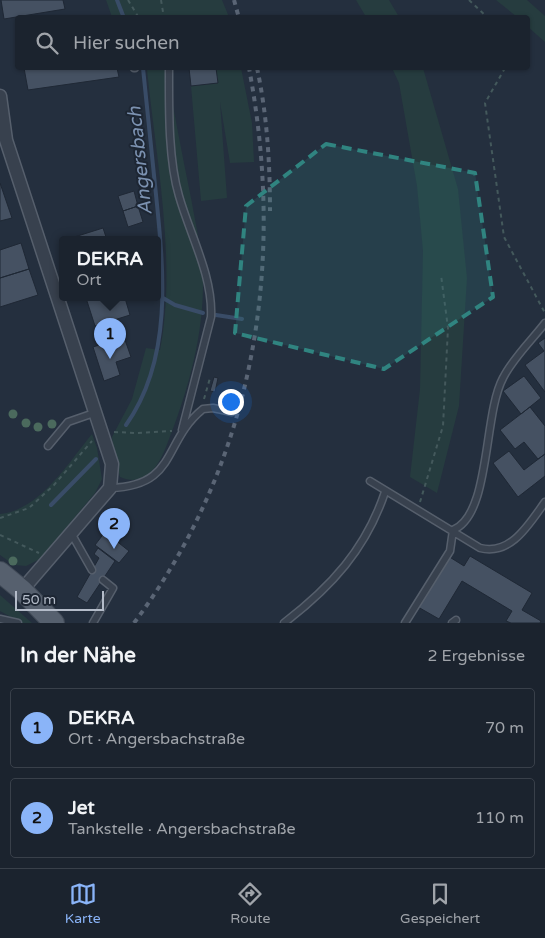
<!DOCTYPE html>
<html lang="de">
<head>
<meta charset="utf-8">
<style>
  body { margin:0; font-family:"Varela Round",sans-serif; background:#282f3a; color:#f1f3f6 }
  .scale { position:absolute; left:15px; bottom:12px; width:89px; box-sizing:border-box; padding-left:5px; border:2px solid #b4bcc9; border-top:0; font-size:14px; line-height:18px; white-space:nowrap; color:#b4bcc9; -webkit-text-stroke:4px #1d2633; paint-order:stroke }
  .you { position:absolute; left:230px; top:401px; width:18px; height:18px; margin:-12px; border:4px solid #fff; border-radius:50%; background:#1a73e8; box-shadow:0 0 0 8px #1a73e833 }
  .badge { display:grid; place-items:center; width:32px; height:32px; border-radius:50%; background:#8ab4f8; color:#111; font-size:16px; font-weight:700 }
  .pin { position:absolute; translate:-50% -41px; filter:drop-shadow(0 1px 2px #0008) }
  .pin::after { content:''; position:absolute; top:26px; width:18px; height:15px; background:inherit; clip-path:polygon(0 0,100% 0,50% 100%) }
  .popup { position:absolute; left:59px; top:236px; width:102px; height:65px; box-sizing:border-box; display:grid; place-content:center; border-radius:5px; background:#1b232e; filter:drop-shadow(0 1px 4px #0005); font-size:16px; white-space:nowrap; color:#a0a4aa }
  .popup b { font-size:19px; color:#f1f3f6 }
  .popup::after { content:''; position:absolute; left:50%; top:100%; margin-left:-10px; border:10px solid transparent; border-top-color:#1b232e }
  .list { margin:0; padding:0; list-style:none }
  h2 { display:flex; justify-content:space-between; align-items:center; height:65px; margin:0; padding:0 20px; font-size:21px }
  h2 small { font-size:16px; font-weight:400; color:#a0a4aa }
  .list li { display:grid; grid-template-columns:32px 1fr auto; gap:15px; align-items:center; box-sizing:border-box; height:80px; margin:0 10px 10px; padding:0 10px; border:1px solid #39404a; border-radius:5px }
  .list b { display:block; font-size:19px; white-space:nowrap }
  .list p { margin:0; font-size:16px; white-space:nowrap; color:#a0a4aa }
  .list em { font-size:16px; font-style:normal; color:#a0a4aa }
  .icon { flex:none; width:28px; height:28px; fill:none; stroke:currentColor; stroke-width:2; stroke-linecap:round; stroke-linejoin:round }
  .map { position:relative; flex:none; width:545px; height:623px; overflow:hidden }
  .search { position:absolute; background:#1b232e; box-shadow:0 1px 4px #0004; left:15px; right:15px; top:15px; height:55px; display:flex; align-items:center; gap:12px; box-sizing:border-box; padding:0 18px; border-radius:5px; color:#a0a4aa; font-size:19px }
  .sheet { height:245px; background:#1b232e }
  nav { display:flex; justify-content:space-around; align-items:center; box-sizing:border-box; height:70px; border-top:1px solid #39404a; background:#1b232e; font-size:14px; color:#a0a4aa }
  nav a { display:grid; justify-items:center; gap:2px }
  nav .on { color:#8ab4f8 }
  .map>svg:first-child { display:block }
</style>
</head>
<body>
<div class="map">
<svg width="545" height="623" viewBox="0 0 545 623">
  <rect width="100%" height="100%" fill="#242f3e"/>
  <path fill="#263c3f" d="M106,0H222L229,17H112Z
    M356,0H389L399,17H366Z
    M496,0H527L545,16V42L528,27V18L517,17Z
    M166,68C174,111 182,155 191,198C196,227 204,259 203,289C202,343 186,397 166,447C158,467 145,488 120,477L113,450L112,437L132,399L146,348L160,350C177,264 156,158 147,70Z
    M214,68H241L252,123L254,162L230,163L220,102L227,198L201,201L191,86L217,83Z
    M392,68H423L458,189L467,278L459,406L437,493L410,477L420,389L423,251L417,186L399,83Z
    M92,434L97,448L102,479L95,493L40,559L26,566L14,565L0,555V514C40,510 68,463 92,434Z
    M0,595L32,623H22L0,611Z"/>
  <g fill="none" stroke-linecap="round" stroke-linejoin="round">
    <path stroke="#394c67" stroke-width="4" d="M117,0L124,18
      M163,298L175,305L203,313
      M216,315L242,319
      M126,425C175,356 163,264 155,185C151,146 147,107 143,68
      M51,505L96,459"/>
  </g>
  <path fill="#455162" stroke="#1f2835" d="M1,0H63L65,9L4,19Z
    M24,68H117L119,77L28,90Z
    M189,68H216L218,83L191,86Z
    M0,183L12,218L0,221Z
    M134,191L138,206L123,211L118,196Z
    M138,206L143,222L128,227L123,211Z
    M103,228L107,240H69L68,239Z
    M21,243L29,269L0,278V250Z
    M29,269L38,295L0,307V278Z
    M86,298H125L130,315L95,326Z
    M124,337L131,357L116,362L120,375L104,381L93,347Z
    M545,338V392L525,365L544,351L538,343Z
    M524,376L541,398L521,414L503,391Z
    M214,377L218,378L215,392L210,391Z
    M530,407L545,426V454L538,459L524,442L515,449L500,430Z
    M509,451L524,470L545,454V476L518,497L493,463Z
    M105,532L129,551L119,563L95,545Z
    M98,548L115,561L87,603L77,597L99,558L94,554Z
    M448,556L464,566L470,556L532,593L522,610L541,621L540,623H511L506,621L512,611L462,581L439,619L418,607Z"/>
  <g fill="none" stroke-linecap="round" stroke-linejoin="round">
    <defs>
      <path id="service" d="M134,68H135
        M169,68C169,106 168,159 179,196C190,235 213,276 211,317L182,430
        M48,446L68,422L94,413
        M370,481L480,548C511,556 529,524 545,502
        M110,488C178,486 162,442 203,409L213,408L232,412
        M71,533L92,570
        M0,619L18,623
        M93,623L113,588L103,580
        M284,623C331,587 366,549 385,492
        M405,623L450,551L453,530C491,515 483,415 503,378C513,358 532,340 545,323
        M452,623L456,620"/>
      <path id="minor" d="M0,96L6,140L112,464L110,488L22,590"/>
      <path id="primary" d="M0,572L22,590L54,623"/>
    </defs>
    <use href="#service" stroke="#565f6c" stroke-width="9"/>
    <use href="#minor" stroke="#565f6c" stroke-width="15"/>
    <use href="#primary" stroke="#414a57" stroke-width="22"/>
    <path stroke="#44595c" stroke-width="2" stroke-dasharray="4 4" stroke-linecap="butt" d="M128,0L139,18
      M161,0L164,18
      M469,0L488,18
      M505,68L485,103L504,237L545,313
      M204,399L210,378
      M114,432L136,433L172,431
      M420,502L443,426L448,328L441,275
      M0,518L29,508L54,485L92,441
      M0,535L39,553"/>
    <use href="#service" stroke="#38414e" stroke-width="6"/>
    <use href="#minor" stroke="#38414e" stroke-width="12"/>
    <use href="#primary" stroke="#56606e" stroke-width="20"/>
    <path stroke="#5a6575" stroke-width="4" stroke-dasharray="5 5" stroke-linecap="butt" d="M234,0L239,18
      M257,68C267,114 270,163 270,211
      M134,623C255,461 286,264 249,68"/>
  </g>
  <g fill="#4b6a5d">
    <circle cx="13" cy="414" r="4.5"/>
    <circle cx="26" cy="423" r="4.5"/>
    <circle cx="52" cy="424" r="4.5"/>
    <circle cx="38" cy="427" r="4.5"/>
    <circle cx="13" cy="561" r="4.5"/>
  </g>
  <path fill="#308480" fill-opacity="0.2" stroke="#308480" stroke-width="4" stroke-dasharray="10 6" stroke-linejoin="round" d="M326,144L475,173L493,297L384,369L235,333L246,206Z"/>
  <g text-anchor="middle" stroke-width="4" stroke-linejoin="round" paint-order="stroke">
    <g font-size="19" font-style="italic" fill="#7c92b1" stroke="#1d2633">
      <text transform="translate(139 161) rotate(-96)" y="7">Angersbach</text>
    </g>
  </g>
</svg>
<div class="scale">50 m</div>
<div class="you"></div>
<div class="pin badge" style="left:110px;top:359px">1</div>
<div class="popup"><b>DEKRA</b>Ort</div>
<div class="pin badge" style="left:114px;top:549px">2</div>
<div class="search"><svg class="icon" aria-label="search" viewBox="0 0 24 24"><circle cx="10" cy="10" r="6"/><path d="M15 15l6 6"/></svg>Hier suchen</div>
</div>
<section class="sheet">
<h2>In der Nähe<small>2 Ergebnisse</small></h2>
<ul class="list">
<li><span class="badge">1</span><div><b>DEKRA</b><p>Ort · Angersbachstraße</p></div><em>70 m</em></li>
<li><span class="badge">2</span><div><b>Jet</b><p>Tankstelle · Angersbachstraße</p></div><em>110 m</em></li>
</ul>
</section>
<nav>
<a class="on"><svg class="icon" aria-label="map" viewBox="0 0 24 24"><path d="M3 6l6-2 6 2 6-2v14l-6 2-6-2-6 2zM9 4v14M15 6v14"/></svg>Karte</a>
<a><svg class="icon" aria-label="directions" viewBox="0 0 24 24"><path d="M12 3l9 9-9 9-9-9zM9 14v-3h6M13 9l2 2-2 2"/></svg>Route</a>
<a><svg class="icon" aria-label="saved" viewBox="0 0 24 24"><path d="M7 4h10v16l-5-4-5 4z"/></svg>Gespeichert</a>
</nav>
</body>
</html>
